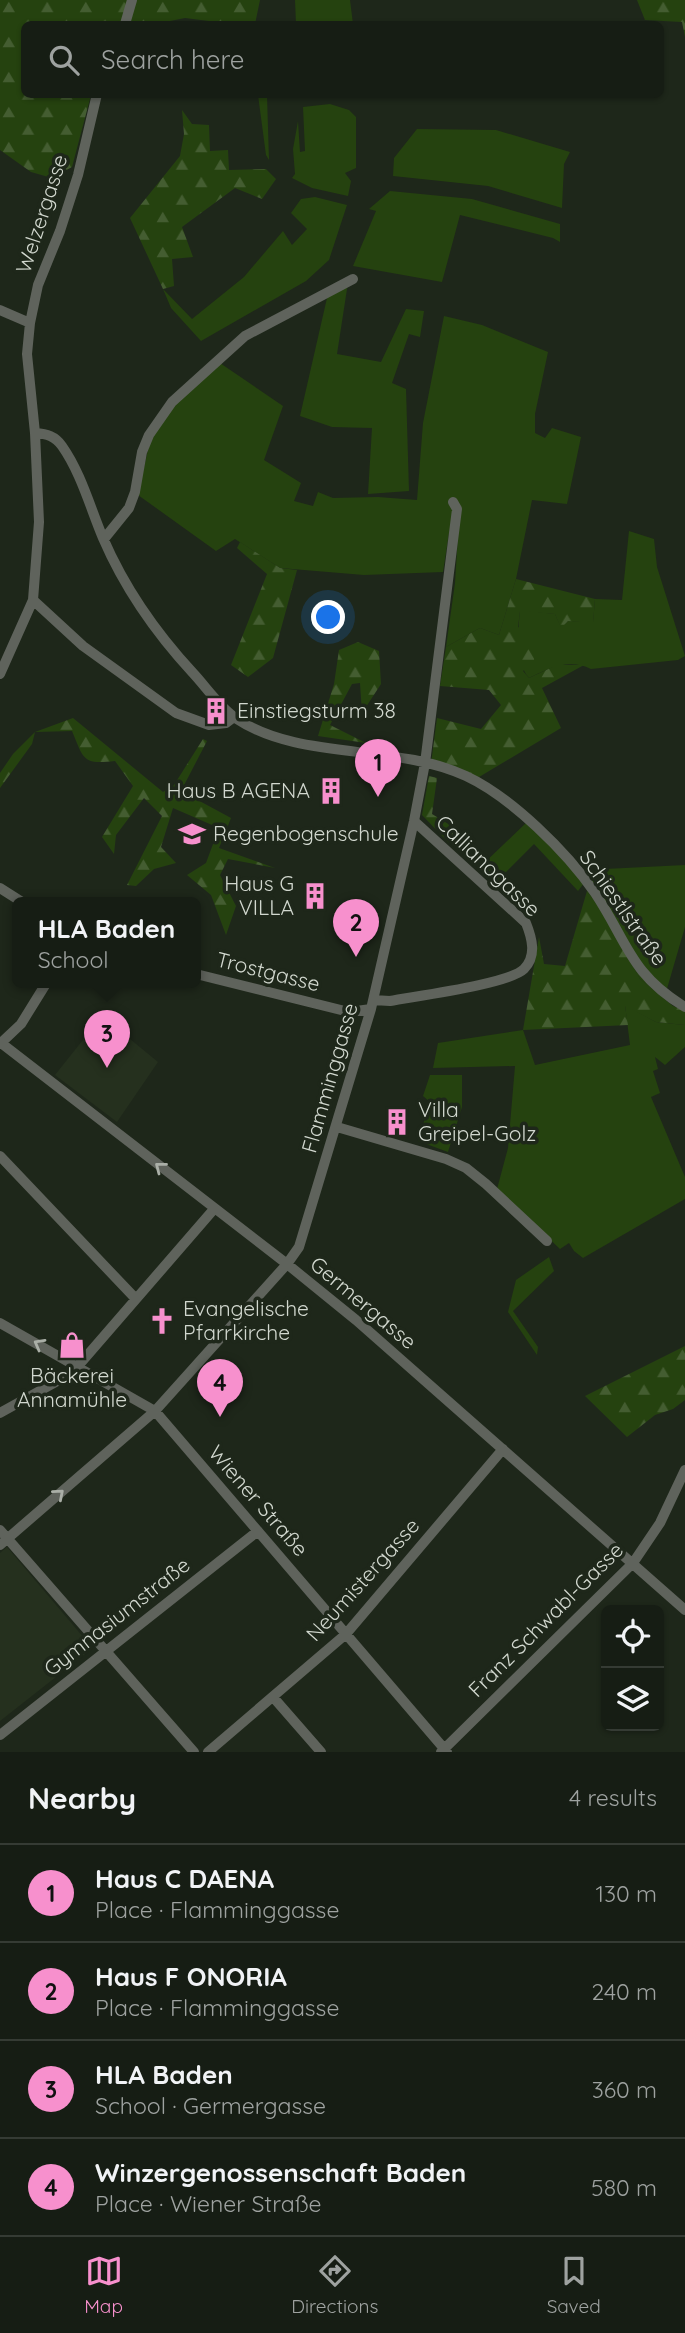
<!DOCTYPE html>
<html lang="en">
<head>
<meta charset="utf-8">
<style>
  body { margin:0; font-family:Quicksand,sans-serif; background:#1f261d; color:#f1f3f6 }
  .controls { position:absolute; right:21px; bottom:21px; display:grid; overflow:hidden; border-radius:10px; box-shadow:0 2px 5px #0004 }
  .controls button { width:63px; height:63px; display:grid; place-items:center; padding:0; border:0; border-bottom:2px solid #353b34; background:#161d14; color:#f1f3f6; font:35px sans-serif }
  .you { position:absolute; left:329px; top:618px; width:24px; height:24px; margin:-18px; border:5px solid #fff; border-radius:50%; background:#1a73e8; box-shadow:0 0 0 10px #1a73e833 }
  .badge { display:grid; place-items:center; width:46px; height:46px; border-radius:50%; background:#f790cd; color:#111; font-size:23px; font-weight:700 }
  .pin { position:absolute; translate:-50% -58px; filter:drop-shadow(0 2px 4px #0008) }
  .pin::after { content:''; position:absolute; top:37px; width:24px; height:21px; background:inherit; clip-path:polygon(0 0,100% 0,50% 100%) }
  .popup { position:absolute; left:12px; top:897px; width:189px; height:91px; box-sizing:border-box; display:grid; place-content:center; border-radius:10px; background:#161d14; filter:drop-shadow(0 2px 5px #0005); font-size:23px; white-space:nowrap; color:#9ea2a0 }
  .popup b { font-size:26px; color:#f1f3f6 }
  .popup::after { content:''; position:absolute; left:50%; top:100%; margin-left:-14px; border:14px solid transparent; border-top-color:#161d14 }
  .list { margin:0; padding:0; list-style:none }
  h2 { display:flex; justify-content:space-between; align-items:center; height:91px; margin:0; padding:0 28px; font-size:30px }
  h2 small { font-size:23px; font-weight:400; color:#9ea2a0 }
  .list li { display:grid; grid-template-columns:46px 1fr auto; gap:21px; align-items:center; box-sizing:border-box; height:98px; padding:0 28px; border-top:2px solid #353b34 }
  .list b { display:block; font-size:26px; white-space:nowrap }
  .list p { margin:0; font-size:23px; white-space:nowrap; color:#9ea2a0 }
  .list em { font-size:23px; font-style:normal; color:#9ea2a0 }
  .icon { flex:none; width:38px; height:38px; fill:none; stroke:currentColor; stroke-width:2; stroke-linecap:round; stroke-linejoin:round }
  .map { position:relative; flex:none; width:685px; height:1752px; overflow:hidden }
  .search { position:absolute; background:#161d14; box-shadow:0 2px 5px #0004; left:21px; right:21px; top:21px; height:77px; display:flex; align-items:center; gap:18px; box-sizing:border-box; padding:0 24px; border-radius:10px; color:#9ea2a0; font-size:26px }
  .sheet { height:483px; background:#161d14 }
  nav { display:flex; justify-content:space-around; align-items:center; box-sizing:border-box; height:98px; border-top:2px solid #353b34; background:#161d14; font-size:19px; color:#9ea2a0 }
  nav a { display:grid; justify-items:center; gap:4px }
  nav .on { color:#f790cd }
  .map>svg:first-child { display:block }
</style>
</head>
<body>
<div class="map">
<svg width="685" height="1752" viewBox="0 0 685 1752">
  <defs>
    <pattern id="forest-firs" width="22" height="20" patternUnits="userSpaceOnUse" patternTransform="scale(1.75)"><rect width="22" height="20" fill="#25420f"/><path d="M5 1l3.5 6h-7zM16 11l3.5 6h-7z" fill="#445d31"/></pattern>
  </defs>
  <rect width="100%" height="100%" fill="#1e271a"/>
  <path fill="#25301e" d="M102,1016L158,1062L117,1122L55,1075Z
    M7,1547L89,1644V1651L0,1721V1553Z"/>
  <path fill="#25420f" d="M295,0H350L353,24H296Z
    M258,95H267L269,160L266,155Z
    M330,104L349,110L356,117V168L345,173L351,181L348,196L312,188L292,178L295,174L293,149L298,121L300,152L305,151L303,107Z
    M417,129L496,130L570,152L564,164L562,208L488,186L393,176L394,158Z
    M390,191L472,199L560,224V242L553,238L460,215L442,282L353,266L376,211L369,209Z
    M315,197L347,205L329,260L306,281L201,341L171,308L163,289L192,319L244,277L283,231L292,245L307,229L291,213L301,199Z
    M349,276L337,354L381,362L406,309L424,311L420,337L409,334L392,383L406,389L409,491L368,494L372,428L332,427L300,416L327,298Z
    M444,316L482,325L548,352L535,414V433L545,438L552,428L581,437L567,504L532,500L516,579L499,635L480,628L446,647L455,583L458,535L449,533L443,572L364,575L280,568L235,539L216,551L138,495L151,436L176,402L217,361L283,406L264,460L301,483L294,501L313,506L318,492L333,498L378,497L417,500L423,423Z
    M629,531L654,539L657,567L685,656L678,660L591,669C569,658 549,668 529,678C515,663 518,630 520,610L555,614L561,627L568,621L593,622L595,599L622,600Z
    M526,823L557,852L584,883L578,891L534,844L496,882L480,867Z
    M685,865V927L664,999L640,979L599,907L587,891L585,874L605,869Z
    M625,1005L656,1022L685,1025V1047L665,1065L655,1057L658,1069L653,1071L660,1093L651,1097L685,1177V1199L583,1258L574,1251L569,1243L560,1249L497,1189L508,1148L515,1066L433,1068L438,1043L523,1030L535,1065L630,1045Z
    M430,1075H462V1107L448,1152L418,1141L430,1102L423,1096Z
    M549,1257L554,1271L513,1311L538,1347L537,1355L508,1312L516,1280Z"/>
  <path fill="url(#forest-firs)" d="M0,0H260L255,24H233L185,18L155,24H24V94L91,95L72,167L52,178L31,172L0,150Z
    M637,0H685V37L682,22L645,20Z
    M182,110L192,124L209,125L210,151L228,150L229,170L266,169L276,179L262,199L235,188L182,227L193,257L172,259L174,286L163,289L130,218L180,156L184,134Z
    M240,542L280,568L297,570L273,658L248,677L231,665L267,574L237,548Z
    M516,579L595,599L593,623L568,621L561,628L555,614L520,611L518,627L535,637L534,661L523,671L529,678L557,665H584L542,688L561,728L479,777L431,764L437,718L481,729L501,705L489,690L440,686L446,647L480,628L499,635Z
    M358,642L379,651L381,684L362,713L360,683L352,684L330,725L366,743L318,736L334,684L339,650Z
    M73,718L163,792L174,785L203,739L207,741L181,791L231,818L219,848L275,868L228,859L220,875L236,906L226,935L211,895L187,875L206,863L219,828L173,808L161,847L176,863L154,869L136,886L127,885L162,816L144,798L116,835L114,854L102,837L133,786L115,761C82,765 84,759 72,731L35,732L32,744L0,788V773L13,754L35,732Z
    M429,776L437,778L432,814L458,830L466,850L448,842L422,815Z
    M587,891L599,907L640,979L673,1006L685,1011V1025L656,1022L625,1006L628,1025L523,1030L539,937L544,964L565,966Z
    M685,1346V1400L673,1409L655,1415L627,1437L585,1396Z"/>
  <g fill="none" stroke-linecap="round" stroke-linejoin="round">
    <path stroke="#5f635c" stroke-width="10" d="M125,24L132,0
      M0,310L30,323
      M35,433C47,434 55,436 62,446C81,473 90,507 103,538C125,589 156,633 193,673C207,688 220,708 237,719C300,761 395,743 466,776C511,797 567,852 595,893C627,941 630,974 685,1007
      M104,539L129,508L135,492L142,452L149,435L172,402L245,336L353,279
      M33,600L83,646L176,713L209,725L226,723L234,717
      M0,674L33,600L39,522L35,433L27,354L30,323L38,285L60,231L78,175L97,94
      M0,888L22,902
      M196,974L349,1012L371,1009
      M373,1000L390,1001C416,996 509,984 524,969C537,956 532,938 526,923L414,821
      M1,1043L287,1264L356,1320L685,1610
      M0,1044L21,1024L47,982
      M337,1127L446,1159L466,1168L486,1184L547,1241
      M0,1156L135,1298
      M0,1323L155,1411L447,1752
      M0,1413L72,1373L214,1209
      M0,1530L194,1752
      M0,1545L155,1411L287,1264L299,1247L371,1009L414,821L425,763L457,509L453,502
      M273,1697L321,1752
      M0,1735L258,1531
      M208,1752L346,1634L503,1449
      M441,1752L633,1563L660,1523L685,1470"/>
  </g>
  <defs><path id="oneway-chevron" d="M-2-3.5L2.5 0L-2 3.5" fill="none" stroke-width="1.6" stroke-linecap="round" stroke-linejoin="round" transform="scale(1.75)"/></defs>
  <g stroke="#aaafa7">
    <use href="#oneway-chevron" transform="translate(160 1167) rotate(-142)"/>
    <use href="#oneway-chevron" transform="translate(39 1344) rotate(-151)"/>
    <use href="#oneway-chevron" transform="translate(59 1494) rotate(-41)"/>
  </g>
  <defs>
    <symbol id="building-bare" viewBox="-9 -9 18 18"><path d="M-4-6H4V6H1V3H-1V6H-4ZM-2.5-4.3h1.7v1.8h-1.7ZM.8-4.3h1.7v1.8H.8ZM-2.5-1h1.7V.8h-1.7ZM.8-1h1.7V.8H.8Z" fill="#f790cd" stroke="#1e271a" stroke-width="2.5" paint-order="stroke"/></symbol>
    <symbol id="school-bare" viewBox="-9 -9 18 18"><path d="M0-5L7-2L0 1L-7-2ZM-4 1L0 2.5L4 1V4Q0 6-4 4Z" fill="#f790cd" stroke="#1e271a" stroke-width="2.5" paint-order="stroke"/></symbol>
    <symbol id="church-bare" viewBox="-9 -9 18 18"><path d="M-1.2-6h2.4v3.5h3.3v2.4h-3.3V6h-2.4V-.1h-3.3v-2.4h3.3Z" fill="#f790cd" stroke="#1e271a" stroke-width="2.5" paint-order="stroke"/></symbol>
    <symbol id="shop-bare" viewBox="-9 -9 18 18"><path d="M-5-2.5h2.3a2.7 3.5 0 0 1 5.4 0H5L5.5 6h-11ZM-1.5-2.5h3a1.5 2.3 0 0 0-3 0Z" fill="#f790cd" stroke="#1e271a" stroke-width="2.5" paint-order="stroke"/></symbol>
  </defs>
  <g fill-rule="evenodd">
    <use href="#building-bare" x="197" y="692" width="38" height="38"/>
    <use href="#building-bare" x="312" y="772" width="38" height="38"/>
    <use href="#school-bare" x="173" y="815" width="38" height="38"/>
    <use href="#building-bare" x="296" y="877" width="38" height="38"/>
    <use href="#building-bare" x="378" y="1103" width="38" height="38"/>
    <use href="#church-bare" x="143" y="1302" width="38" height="38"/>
    <use href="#shop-bare" x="53" y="1326" width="38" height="38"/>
  </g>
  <g text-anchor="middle" stroke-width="7" stroke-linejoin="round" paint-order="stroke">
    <g font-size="21" fill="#d2d8cf" stroke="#1e271a">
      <text transform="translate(42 214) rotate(-72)" y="7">Welzergasse</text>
      <text transform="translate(488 866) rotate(44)" y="7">Callianogasse</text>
      <text transform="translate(623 908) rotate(55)" y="7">Schiestlstraße</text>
      <text transform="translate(268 972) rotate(14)" y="7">Trostgasse</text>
      <text transform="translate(330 1078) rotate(-74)" y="7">Flamminggasse</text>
      <text transform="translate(363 1303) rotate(40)" y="7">Germergasse</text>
      <text transform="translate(258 1501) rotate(49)" y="7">Wiener Straße</text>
      <text transform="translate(363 1580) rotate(-48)" y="7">Neumistergasse</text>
      <text transform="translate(117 1617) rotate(-38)" y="7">Gymnasiumstraße</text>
      <text transform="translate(546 1620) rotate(-45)" y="7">Franz Schwabl-Gasse</text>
    </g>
    <g font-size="21" fill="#d2d8cf" stroke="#1e271a" text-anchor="start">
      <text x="237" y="718">Einstiegsturm 38</text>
      <text x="310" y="798" text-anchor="end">Haus B AGENA</text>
      <text x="213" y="841">Regenbogenschule</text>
      <text x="294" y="891" text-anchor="end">Haus G<tspan x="294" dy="24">VILLA</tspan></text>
      <text x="418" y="1117">Villa<tspan x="418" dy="24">Greipel-Golz</tspan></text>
      <text x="183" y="1316">Evangelische<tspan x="183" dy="24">Pfarrkirche</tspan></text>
      <text x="72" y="1383" text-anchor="middle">Bäckerei<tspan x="72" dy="24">Annamühle</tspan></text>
    </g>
  </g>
</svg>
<div class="controls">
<button><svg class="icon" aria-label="locate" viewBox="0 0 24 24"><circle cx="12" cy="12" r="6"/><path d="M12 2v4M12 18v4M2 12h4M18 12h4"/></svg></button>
<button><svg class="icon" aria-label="layers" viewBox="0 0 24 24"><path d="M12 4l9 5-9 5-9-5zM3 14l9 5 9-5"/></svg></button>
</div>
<div class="you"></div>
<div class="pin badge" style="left:378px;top:797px">1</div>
<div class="pin badge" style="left:356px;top:957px">2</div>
<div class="pin badge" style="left:107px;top:1068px">3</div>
<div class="popup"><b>HLA Baden</b>School</div>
<div class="pin badge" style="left:220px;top:1417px">4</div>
<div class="search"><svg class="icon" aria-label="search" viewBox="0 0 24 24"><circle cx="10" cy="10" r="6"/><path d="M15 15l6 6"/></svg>Search here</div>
</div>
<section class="sheet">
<h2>Nearby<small>4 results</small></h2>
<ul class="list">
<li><span class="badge">1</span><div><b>Haus C DAENA</b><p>Place · Flamminggasse</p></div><em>130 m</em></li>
<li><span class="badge">2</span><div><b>Haus F ONORIA</b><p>Place · Flamminggasse</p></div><em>240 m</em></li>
<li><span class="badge">3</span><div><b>HLA Baden</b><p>School · Germergasse</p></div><em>360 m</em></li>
<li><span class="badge">4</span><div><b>Winzergenossenschaft Baden</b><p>Place · Wiener Straße</p></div><em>580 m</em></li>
</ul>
</section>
<nav>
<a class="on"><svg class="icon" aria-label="map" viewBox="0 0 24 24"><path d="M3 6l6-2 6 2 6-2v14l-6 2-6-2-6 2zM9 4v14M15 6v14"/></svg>Map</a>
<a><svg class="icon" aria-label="directions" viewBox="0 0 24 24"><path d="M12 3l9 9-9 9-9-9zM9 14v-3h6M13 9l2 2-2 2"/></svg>Directions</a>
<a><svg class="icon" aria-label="saved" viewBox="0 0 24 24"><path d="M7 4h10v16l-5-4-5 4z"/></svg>Saved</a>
</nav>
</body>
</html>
